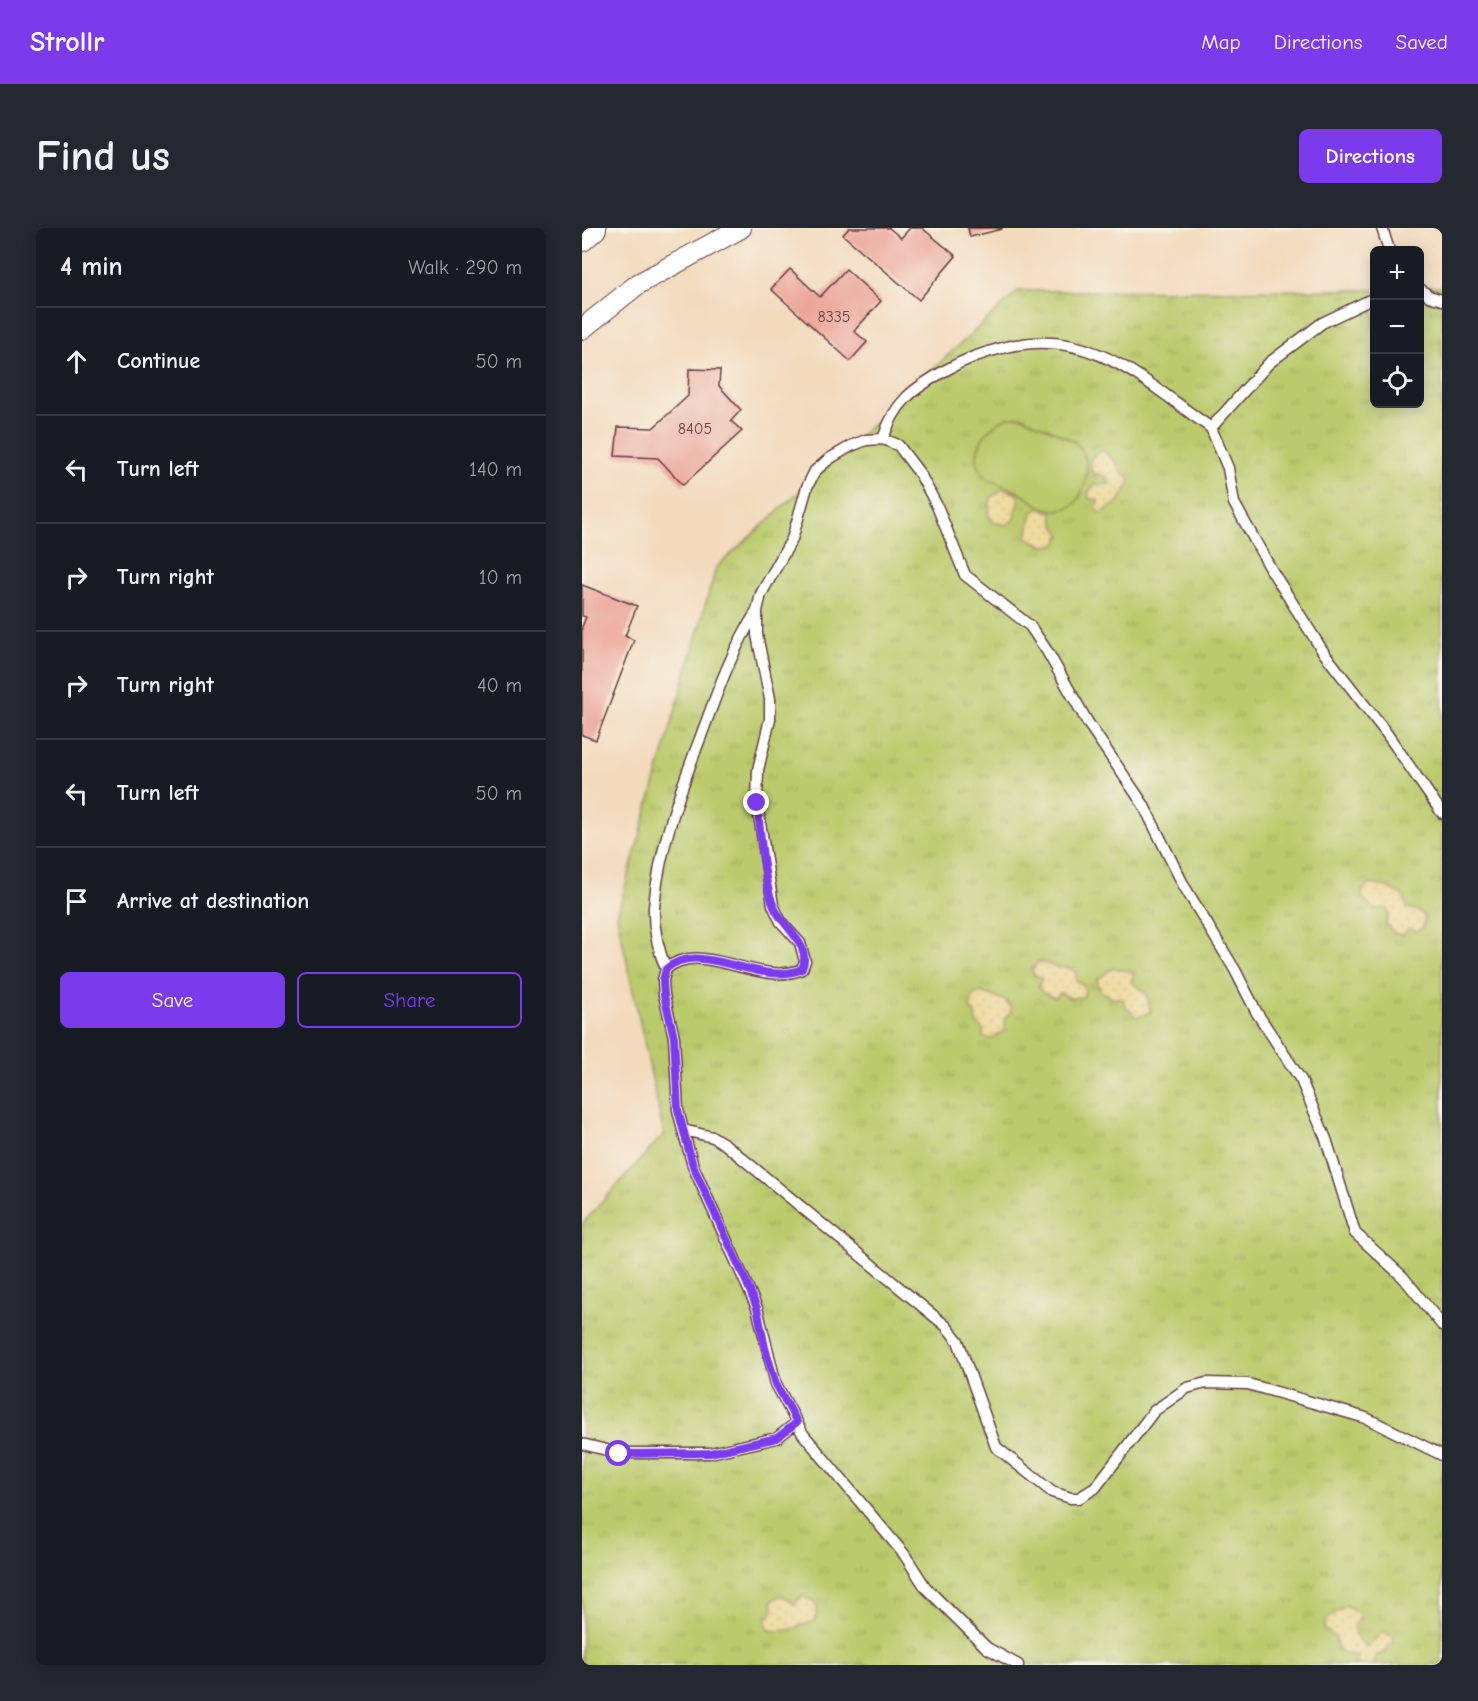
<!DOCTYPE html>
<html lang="en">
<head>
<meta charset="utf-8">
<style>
  body { margin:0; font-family:"Comic Neue",sans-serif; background:#242831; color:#f1f3f6 }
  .controls { position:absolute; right:18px; top:18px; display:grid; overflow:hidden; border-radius:9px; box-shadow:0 3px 15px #0003 }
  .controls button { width:54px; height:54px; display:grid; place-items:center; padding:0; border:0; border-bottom:2px solid #363941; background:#171b24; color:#f1f3f6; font:30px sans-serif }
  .stop { position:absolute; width:18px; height:18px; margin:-14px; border:4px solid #7c3aed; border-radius:50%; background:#fff }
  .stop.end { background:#7c3aed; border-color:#fff; box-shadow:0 2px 6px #0008 }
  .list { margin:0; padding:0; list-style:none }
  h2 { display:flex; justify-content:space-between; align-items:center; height:78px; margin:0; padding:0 24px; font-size:26px }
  h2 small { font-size:20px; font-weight:400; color:#9ea1a6 }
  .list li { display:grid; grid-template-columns:39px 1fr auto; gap:18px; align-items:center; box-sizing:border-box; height:108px; padding:0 24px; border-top:2px solid #363941 }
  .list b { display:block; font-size:22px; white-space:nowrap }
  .list em { font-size:20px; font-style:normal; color:#9ea1a6 }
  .actions { display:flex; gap:12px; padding:18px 24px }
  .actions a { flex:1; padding:14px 0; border:2px solid #7c3aed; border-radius:9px; text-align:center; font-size:21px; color:#7c3aed }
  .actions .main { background:#7c3aed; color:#fff }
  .icon { flex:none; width:33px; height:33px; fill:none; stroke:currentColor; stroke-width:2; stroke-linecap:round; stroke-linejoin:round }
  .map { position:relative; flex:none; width:860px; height:1437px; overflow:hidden; border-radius:9px }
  header { display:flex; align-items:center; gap:36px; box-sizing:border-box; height:84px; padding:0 30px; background:#7c3aed; color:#fff }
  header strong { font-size:28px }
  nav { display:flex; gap:33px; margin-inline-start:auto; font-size:21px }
  .intro { display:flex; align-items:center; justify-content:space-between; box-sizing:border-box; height:144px; padding:0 36px }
  h1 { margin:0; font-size:42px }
  .button { padding:15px 27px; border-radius:9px; background:#7c3aed; color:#fff; font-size:21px; font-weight:700 }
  main { display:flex; gap:36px; padding:0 36px }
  aside { flex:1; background:#171b24; border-radius:9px; box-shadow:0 3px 15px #0003 }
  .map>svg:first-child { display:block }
</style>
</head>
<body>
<header>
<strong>Strollr</strong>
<nav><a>Map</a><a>Directions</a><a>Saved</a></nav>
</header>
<div class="intro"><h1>Find us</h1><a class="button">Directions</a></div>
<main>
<aside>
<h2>4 min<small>Walk · 290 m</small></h2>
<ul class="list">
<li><svg class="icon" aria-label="ahead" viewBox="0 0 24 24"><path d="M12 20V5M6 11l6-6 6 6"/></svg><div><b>Continue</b></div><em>50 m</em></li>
<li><svg class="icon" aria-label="left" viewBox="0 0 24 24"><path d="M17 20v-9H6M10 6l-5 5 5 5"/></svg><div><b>Turn left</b></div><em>140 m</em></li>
<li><svg class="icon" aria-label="right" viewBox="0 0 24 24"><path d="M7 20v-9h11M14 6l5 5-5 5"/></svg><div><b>Turn right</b></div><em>10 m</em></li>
<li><svg class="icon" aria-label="right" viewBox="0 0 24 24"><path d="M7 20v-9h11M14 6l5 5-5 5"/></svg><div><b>Turn right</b></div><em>40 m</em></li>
<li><svg class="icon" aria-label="left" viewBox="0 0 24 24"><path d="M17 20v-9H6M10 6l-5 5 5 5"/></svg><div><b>Turn left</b></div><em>50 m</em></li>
<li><svg class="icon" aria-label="arrive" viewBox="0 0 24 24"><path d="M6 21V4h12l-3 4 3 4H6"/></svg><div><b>Arrive at destination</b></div></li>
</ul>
<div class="actions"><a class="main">Save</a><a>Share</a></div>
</aside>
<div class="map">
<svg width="860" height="1437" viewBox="0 0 860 1437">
  <defs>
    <pattern id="grass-tufts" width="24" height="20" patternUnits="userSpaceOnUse" patternTransform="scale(1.5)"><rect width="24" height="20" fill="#bbca6c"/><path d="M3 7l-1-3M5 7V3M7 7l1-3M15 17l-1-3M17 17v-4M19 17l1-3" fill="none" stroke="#a2ad5e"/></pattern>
    <pattern id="sand-dots" width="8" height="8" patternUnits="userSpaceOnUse" patternTransform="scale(1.5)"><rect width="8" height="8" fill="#eeda9e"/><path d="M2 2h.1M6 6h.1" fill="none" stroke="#cebb88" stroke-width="1.8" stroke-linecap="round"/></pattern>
  </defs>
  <rect width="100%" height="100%" fill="#f7f3e8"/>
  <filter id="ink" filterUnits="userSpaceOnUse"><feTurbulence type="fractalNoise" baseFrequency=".0167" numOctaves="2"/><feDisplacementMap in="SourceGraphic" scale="12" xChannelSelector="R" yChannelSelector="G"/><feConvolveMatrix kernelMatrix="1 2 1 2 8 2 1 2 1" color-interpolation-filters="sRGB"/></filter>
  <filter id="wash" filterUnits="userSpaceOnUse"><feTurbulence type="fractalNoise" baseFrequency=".008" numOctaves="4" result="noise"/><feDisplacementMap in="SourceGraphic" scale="24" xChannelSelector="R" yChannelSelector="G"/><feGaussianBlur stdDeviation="1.35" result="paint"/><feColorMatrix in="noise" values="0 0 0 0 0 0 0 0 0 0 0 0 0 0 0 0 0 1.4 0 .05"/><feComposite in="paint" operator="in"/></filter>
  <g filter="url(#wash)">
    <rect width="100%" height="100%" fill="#f3dabd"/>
    <path fill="url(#grass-tufts)" stroke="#82744c" stroke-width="1.5" d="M838,58L860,59V1437H0V996L82,906L35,688L134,340L436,63L792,62V176H838Z"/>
    <path fill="url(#sand-dots)" stroke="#9c7c64" stroke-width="1.5" d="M520,222L535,235L539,245L546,248L548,255L537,273L520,285L514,281L516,272L507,271L506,265L512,256L523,257L528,255L525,249L509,244V230Z
      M420,261L433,265L438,272L433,282L434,289L425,297L411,294L406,286L409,270Z
      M457,281L470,284L472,296L479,306L475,317L461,318L445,309L450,283Z
      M788,656L809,660L822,669L825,680L836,683L843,688L841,699L835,703L826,701L821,707L813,706L804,696L807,686L804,680L792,682L780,669V662Z
      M457,733L473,739L490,741L494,746V752L502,758L503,766L501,769L488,770L479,765L473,770L461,765L456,759L460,751L451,746L450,741Z
      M531,740L552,744L549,754L564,765L569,784L555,789L543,778L540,770H530L518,763L515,752Z
      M399,764L422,772L429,779V784L422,791L423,802L410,811L400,809L402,802L394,795L393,785L388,780L391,767Z
      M197,1368L204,1369L212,1376L220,1368L231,1373L236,1381L233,1393L206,1402L188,1403L183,1392L191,1383L190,1373Z
      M764,1377L776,1384L778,1390L772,1398C772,1407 777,1416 786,1418L800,1404L811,1408L812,1415L807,1417L803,1425L795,1427L791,1437H774L775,1427L764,1426L755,1421L754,1410L742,1400L745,1391Z"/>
    <path fill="#bbca6c" stroke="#82744c" stroke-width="1.5" d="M426,189C430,189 435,188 440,189C446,191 490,211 494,215C511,229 506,265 490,278C466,290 452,272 432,262C422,257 411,256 403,248C383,227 405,197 426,189Z"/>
    <g id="blocks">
      <path fill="#eb9f92" d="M267,0H307L319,10L328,0H340L374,28L337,72L261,7Z
        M386,0H420V1L388,9Z
        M208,41L238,69L264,41L299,73L272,103L285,114L268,133L189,61Z
        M107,141L138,142L137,158L159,182L149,193L160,203L101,257L76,230L33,228L36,199L71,200L106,168Z
        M0,357L55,378L43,408L52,412L14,512L0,507V399L4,389L0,388Z"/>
    </g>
  </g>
  <g filter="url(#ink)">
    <use href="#blocks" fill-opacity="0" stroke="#633b41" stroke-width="1.5"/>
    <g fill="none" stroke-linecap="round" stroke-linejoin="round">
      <defs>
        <path id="service" d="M800,0L807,22
          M838,61L847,68L860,72
          M792,70L740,95L687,135L629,200L646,240L652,275L690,343L742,425L805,506L860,585
          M301,211C313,173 331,161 364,142C383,131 403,124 424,119C510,98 564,155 629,200
          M84,741C76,721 71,701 72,679C77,620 98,563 119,508C135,465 150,421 175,383
          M101,902L131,909L144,917L364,1098L376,1113L414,1219L470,1264L489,1270H497L513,1260L572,1183L605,1160L624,1155L666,1156L784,1190L860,1227
          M0,1216L37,1225H128L195,1210L215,1194
          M436,1437L405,1420L344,1360L322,1326L221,1206L194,1156L175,1080L111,938L101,902L96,882L92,809L82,767L81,752L84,741C120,710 178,760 220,741L223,733L218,715L199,694L191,677L175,575L176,542L188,491V471L175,407V383L179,366L210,311L225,259L233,243L247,231L269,218L284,212L301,211L316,217L338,246L355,278L383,347L448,398L465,423L506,495L561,576L602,658L653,742L675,785L719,852L744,911L773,1005L821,1049L860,1097"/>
        <path id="minor" d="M0,101L56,56L159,0"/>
        <path id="tertiary" d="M0,10L11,0"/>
      </defs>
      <use href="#service" stroke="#633b41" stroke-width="13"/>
      <use href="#minor" stroke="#633b41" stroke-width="22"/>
      <use href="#tertiary" stroke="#633b41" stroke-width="28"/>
      <use href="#service" stroke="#fff" stroke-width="10"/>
      <use href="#minor" stroke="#fff" stroke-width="20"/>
      <use href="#tertiary" stroke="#fff" stroke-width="26"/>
    </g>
  </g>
  <g fill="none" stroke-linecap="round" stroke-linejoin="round" filter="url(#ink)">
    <path stroke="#7c3aed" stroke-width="8" d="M37,1226L128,1225L195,1210L215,1194L194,1156L183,1120L175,1080L164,1053L111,938L96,882L92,809L82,767L81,752L84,741C119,710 178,760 220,741C230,717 203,701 193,681C181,658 179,603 175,575"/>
  </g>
  <g text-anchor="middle" stroke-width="4.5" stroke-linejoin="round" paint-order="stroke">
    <g font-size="16" fill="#723f45">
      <text x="252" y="94">8335</text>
      <text x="113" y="206">8405</text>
    </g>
  </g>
</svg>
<div class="controls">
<button>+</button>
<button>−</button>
<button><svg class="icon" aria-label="locate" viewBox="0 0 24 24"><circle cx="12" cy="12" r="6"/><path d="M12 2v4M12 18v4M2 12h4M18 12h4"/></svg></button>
</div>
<div class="stop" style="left:37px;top:1226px"></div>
<div class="stop end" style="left:175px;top:575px"></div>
</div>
</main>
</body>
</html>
